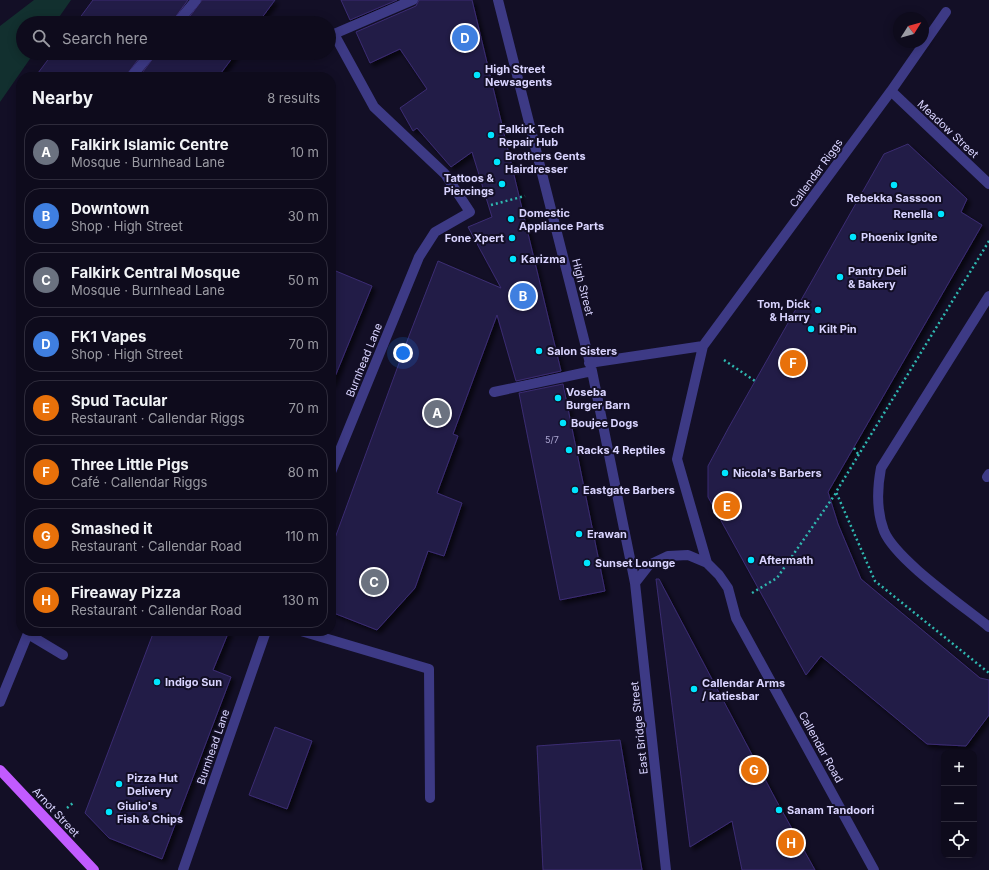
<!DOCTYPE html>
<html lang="en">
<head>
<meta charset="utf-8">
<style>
  body { margin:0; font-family:Inter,sans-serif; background:#1c1929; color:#f1f3f6 }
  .controls { position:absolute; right:12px; bottom:12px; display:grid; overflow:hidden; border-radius:8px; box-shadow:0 2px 10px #0003 }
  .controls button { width:36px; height:36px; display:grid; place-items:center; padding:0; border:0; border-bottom:1px solid #2e2b3b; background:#0e0b1c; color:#f1f3f6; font:20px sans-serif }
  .compass { position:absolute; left:893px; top:12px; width:36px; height:36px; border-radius:50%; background:#0e0b1c; box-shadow:0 2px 10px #0003; rotate:53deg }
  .you { position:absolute; left:403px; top:353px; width:14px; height:14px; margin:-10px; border:3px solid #fff; border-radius:50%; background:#1a73e8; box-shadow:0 0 0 6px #1a73e833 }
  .badge { display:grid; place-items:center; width:26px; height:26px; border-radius:50%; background:#7c3aed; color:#fff; font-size:13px; font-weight:700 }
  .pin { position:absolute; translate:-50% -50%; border:2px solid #fff; box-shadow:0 1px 4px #0006 }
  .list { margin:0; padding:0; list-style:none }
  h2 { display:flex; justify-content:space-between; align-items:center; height:52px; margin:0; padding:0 16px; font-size:17px }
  h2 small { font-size:13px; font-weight:400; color:#9b9ba3 }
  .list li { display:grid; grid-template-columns:26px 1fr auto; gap:12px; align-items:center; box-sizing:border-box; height:56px; margin:0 8px 8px; padding:0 8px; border:1px solid #2e2b3b; border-radius:16px }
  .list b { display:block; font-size:15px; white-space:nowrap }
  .list p { margin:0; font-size:13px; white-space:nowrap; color:#9b9ba3 }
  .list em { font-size:13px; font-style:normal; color:#9b9ba3 }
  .icon { flex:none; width:22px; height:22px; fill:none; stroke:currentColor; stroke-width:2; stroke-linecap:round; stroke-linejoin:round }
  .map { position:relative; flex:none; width:989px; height:870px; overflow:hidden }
  .search { position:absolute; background:#0e0b1c; box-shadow:0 2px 10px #0003; left:16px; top:16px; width:320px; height:44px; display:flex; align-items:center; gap:10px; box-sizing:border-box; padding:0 14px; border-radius:22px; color:#9b9ba3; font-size:15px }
  .panel { position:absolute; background:#0e0b1c; box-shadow:0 2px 10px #0003; left:16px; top:72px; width:320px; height:564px; border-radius:16px }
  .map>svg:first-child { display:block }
</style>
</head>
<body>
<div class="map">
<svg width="989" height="870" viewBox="0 0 989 870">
  <defs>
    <filter id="shadow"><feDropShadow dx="3.5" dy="3.5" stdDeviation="2" flood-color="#0009"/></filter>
  </defs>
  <rect width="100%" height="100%" fill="#130f26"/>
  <path fill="#12302f" d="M34,0H71L55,23H23V53H34L0,102V26Z"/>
  <path fill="#241b47" stroke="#3b2d73" filter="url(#shadow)" d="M93,0H188L171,23H76Z
    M202,0H275L258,23H185Z
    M341,0H397L350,20Z
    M419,0H472L561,371L516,381L497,315L453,434L458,436L437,493L462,503L444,556L428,551L415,588L377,630L331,612V549L409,336L438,261L501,288L468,227L492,217L472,152L451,167L417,128L413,131L400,108L427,89L400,49L370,63L356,32L416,6Z
    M53,53H143L125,77H35Z
    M157,53H236L218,77H139Z
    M908,144L967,199L961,212L982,225L828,492L838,524L861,579L980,678L989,680V715L966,746L927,744L821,656L806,675L708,497V466L729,427L884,154Z
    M331,269L372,286L332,384H331Z
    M563,384L605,591L560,600L519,393Z
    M656,579H659L776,800L815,870H742L732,821L690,847Z
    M154,631H229L213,670L231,677L162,859L109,838L85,813Z
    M275,727L312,741L287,809L249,795Z
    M620,740L642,870H543L537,746Z"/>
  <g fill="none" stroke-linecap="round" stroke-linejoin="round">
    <path stroke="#2fb8b0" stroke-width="2.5" stroke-dasharray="2 3" stroke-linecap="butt" d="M491,205L525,196
      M989,241L836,492L875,581L989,673
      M724,360L755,381
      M854,448L858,454
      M752,593L777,578L836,493
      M67,808L73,803"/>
    <path stroke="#3d3a85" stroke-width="10" d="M498,0L592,371L635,583L666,870
      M177,23L196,0
      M131,77L151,53
      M891,91L989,184
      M989,296L881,468C877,489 876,510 884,531C896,560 962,605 989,627
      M589,363L703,346
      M494,392L592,371
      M331,472L419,257L435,232L470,212L445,174L374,107L334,34L413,0
      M987,477L989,474
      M707,563L677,459L703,346L891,91L946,12
      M635,583L649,565L668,556L688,555L707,563L719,575L728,588L736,618L874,870
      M301,631L429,669L430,798
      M28,634L63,655
      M0,702L29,631
      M183,870L266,631"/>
    <path stroke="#c25bff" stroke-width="10" d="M0,770L94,870"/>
  </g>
  <g fill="#00e5ff" stroke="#130f26" stroke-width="1.5">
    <circle cx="477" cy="75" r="4"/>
    <circle cx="491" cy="135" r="4"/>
    <circle cx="497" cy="162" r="4"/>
    <circle cx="502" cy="184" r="4"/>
    <circle cx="894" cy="185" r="4"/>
    <circle cx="941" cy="214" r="4"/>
    <circle cx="511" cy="219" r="4"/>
    <circle cx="853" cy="237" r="4"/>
    <circle cx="512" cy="238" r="4"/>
    <circle cx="513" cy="259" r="4"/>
    <circle cx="840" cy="277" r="4"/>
    <circle cx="818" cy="310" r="4"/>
    <circle cx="811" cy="329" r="4"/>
    <circle cx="539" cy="351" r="4"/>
    <circle cx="558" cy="398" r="4"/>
    <circle cx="563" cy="423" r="4"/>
    <circle cx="569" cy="450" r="4"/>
    <circle cx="725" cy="473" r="4"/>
    <circle cx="575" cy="490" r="4"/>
    <circle cx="579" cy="534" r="4"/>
    <circle cx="751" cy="560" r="4"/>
    <circle cx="587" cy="563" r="4"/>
    <circle cx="157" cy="682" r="4"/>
    <circle cx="694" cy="689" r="4"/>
    <circle cx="119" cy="784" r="4"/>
    <circle cx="779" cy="810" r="4"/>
    <circle cx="109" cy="812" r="4"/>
  </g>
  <g text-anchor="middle" stroke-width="4" stroke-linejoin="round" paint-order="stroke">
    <g font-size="9" fill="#aca6d1">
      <text x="552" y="443">5/7</text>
    </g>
    <g font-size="11" font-weight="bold" fill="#d9d4ff" stroke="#130f26" text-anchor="start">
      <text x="485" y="73">High Street<tspan x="485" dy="13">Newsagents</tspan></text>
      <text x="499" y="133">Falkirk Tech<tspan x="499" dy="13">Repair Hub</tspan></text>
      <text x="505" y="160">Brothers Gents<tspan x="505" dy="13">Hairdresser</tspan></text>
      <text x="494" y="182" text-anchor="end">Tattoos &amp;<tspan x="494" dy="13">Piercings</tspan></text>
      <text x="894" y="202" text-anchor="middle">Rebekka Sassoon</text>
      <text x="519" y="217">Domestic<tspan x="519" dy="13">Appliance Parts</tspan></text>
      <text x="933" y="218" text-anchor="end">Renella</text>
      <text x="861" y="241">Phoenix Ignite</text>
      <text x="504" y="242" text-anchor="end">Fone Xpert</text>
      <text x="521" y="263">Karizma</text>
      <text x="848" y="275">Pantry Deli<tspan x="848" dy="13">&amp; Bakery</tspan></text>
      <text x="810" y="308" text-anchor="end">Tom, Dick<tspan x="810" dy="13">&amp; Harry</tspan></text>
      <text x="819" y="333">Kilt Pin</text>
      <text x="547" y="355">Salon Sisters</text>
      <text x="566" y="396">Voseba<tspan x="566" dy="13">Burger Barn</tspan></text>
      <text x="571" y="427">Boujee Dogs</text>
      <text x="577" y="454">Racks 4 Reptiles</text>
      <text x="733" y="477">Nicola's Barbers</text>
      <text x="583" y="494">Eastgate Barbers</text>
      <text x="587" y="538">Erawan</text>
      <text x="759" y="564">Aftermath</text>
      <text x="595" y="567">Sunset Lounge</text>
      <text x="165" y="686">Indigo Sun</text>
      <text x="702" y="687">Callendar Arms<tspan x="702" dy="13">/ katiesbar</tspan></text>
      <text x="127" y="782">Pizza Hut<tspan x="127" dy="13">Delivery</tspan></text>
      <text x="117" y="810">Giulio's<tspan x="117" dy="13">Fish &amp; Chips</tspan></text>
      <text x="787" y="814">Sanam Tandoori</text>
    </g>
    <g font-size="11" fill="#d9d4ff" stroke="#130f26">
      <text transform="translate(948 129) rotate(43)" y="4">Meadow Street</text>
      <text transform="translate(816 173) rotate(-54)" y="4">Callendar Riggs</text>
      <text transform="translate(583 287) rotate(76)" y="4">High Street</text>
      <text transform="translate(364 360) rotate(-68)" y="4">Burnhead Lane</text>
      <text transform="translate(639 728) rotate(-96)" y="4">East Bridge Street</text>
      <text transform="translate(213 747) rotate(-71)" y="4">Burnhead Lane</text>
      <text transform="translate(821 747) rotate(61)" y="4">Callendar Road</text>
      <text transform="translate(56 812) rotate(47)" y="4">Arnot Street</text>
    </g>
  </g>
</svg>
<div class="controls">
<button>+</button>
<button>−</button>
<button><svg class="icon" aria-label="locate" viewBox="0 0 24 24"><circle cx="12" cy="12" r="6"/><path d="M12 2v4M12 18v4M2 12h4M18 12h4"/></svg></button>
</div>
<svg class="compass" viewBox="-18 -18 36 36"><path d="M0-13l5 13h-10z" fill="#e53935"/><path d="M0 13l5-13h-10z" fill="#9b9ba3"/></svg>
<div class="you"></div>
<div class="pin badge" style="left:437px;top:413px;background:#6b7280">A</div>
<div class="pin badge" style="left:523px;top:296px;background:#3f7fe0">B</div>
<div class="pin badge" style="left:374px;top:582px;background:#6b7280">C</div>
<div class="pin badge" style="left:465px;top:38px;background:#3f7fe0">D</div>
<div class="pin badge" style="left:727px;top:506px;background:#e8710a">E</div>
<div class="pin badge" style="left:793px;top:363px;background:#e8710a">F</div>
<div class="pin badge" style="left:754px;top:770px;background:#e8710a">G</div>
<div class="pin badge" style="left:791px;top:843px;background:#e8710a">H</div>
<div class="search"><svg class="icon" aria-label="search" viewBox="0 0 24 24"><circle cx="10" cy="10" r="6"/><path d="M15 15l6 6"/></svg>Search here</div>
<section class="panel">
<h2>Nearby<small>8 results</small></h2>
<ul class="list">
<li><span class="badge" style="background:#6b7280">A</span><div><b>Falkirk Islamic Centre</b><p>Mosque · Burnhead Lane</p></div><em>10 m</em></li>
<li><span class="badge" style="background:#3f7fe0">B</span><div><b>Downtown</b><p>Shop · High Street</p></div><em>30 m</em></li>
<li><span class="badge" style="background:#6b7280">C</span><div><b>Falkirk Central Mosque</b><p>Mosque · Burnhead Lane</p></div><em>50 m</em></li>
<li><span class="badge" style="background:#3f7fe0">D</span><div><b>FK1 Vapes</b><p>Shop · High Street</p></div><em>70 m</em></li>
<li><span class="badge" style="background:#e8710a">E</span><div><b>Spud Tacular</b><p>Restaurant · Callendar Riggs</p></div><em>70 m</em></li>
<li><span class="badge" style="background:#e8710a">F</span><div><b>Three Little Pigs</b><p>Café · Callendar Riggs</p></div><em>80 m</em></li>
<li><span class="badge" style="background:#e8710a">G</span><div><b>Smashed it</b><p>Restaurant · Callendar Road</p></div><em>110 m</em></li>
<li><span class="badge" style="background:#e8710a">H</span><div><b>Fireaway Pizza</b><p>Restaurant · Callendar Road</p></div><em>130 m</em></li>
</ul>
</section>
</div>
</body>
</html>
